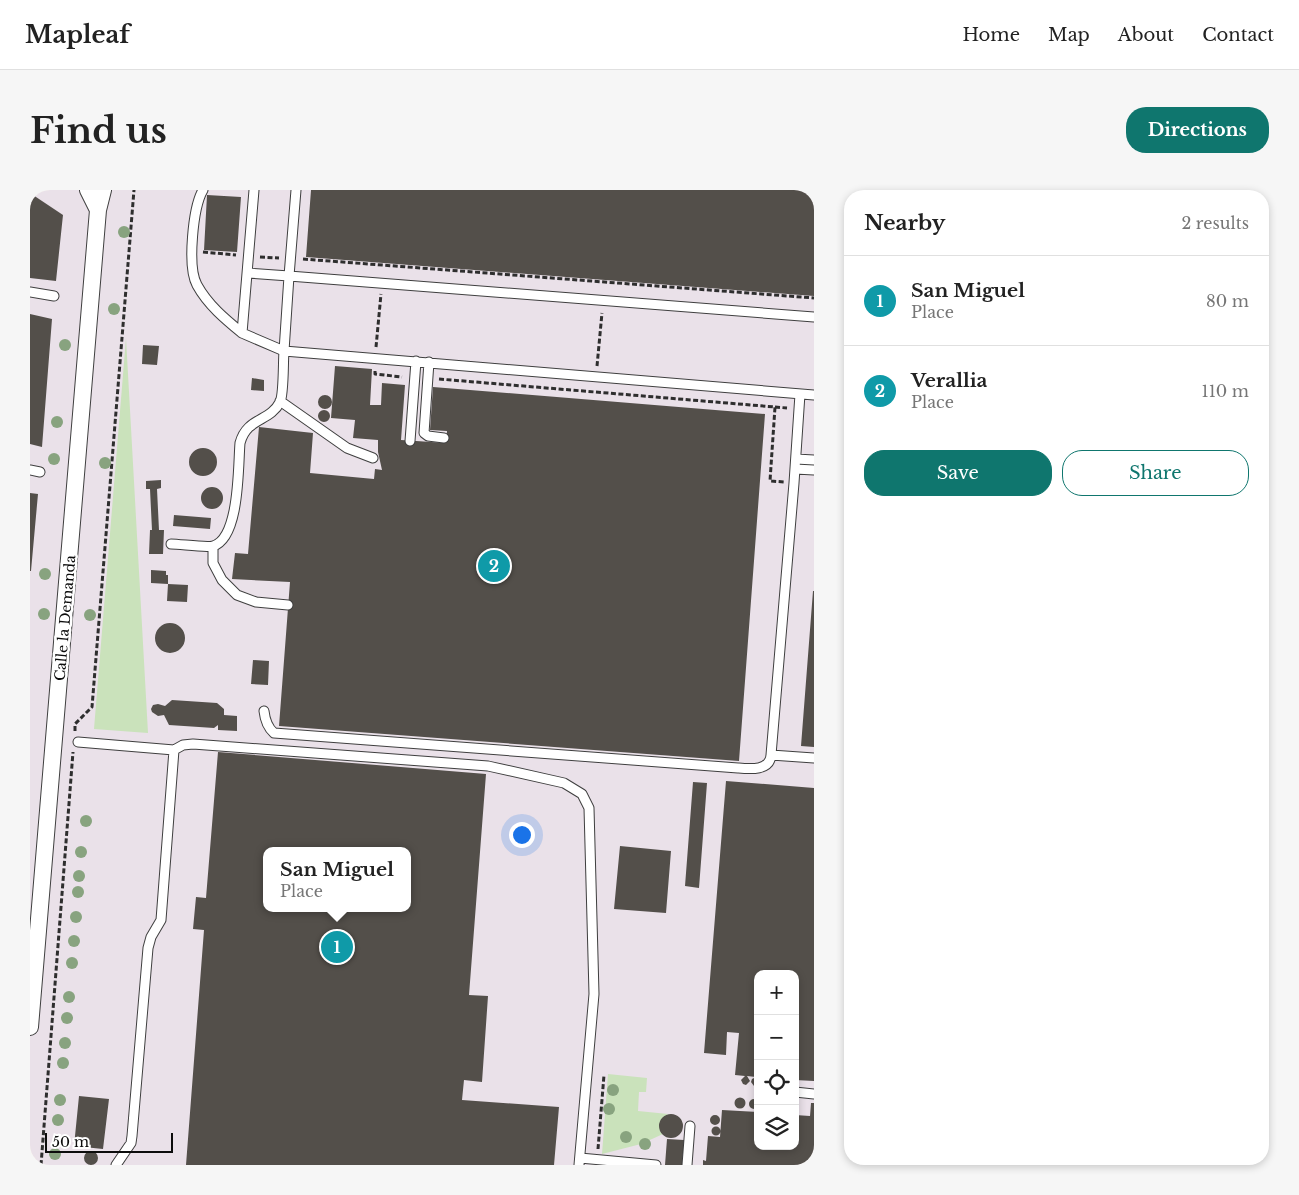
<!DOCTYPE html>
<html lang="en">
<head>
<meta charset="utf-8">
<style>
  body { margin:0; font-family:"Libre Baskerville",serif; background:#f6f6f6; color:#222 }
  .controls { position:absolute; right:15px; bottom:15px; display:grid; overflow:hidden; border-radius:10px; box-shadow:0 2px 8px #0003 }
  .controls button { width:45px; height:45px; display:grid; place-items:center; padding:0; border:0; border-bottom:1px solid #e0e0e0; background:#fff; color:#222; font:25px sans-serif }
  .scale { position:absolute; left:15px; bottom:12px; width:128px; box-sizing:border-box; padding-left:5px; border:2px solid #0c0c0c; border-top:0; font-size:14px; line-height:18px; white-space:nowrap; color:#0c0c0c; -webkit-text-stroke:4px #fff; paint-order:stroke }
  .you { position:absolute; left:491px; top:644px; width:18px; height:18px; margin:-12px; border:4px solid #fff; border-radius:50%; background:#1a73e8; box-shadow:0 0 0 8px #1a73e833 }
  .badge { display:grid; place-items:center; width:32px; height:32px; border-radius:50%; background:#0f766e; color:#fff; font-size:16px; font-weight:700 }
  .pin { position:absolute; translate:-50% -50%; border:2px solid #fff; box-shadow:0 1px 5px #0006 }
  .popup { position:absolute; left:233px; top:657px; width:148px; height:65px; box-sizing:border-box; display:grid; place-content:center; border-radius:10px; background:#fff; filter:drop-shadow(0 1px 4px #0005); font-size:16px; white-space:nowrap; color:#767676 }
  .popup b { font-size:19px; color:#222 }
  .popup::after { content:''; position:absolute; left:50%; top:100%; margin-left:-10px; border:10px solid transparent; border-top-color:#fff }
  .list { margin:0; padding:0; list-style:none }
  h2 { display:flex; justify-content:space-between; align-items:center; height:65px; margin:0; padding:0 20px; font-size:21px }
  h2 small { font-size:16px; font-weight:400; color:#767676 }
  .list li { display:grid; grid-template-columns:32px 1fr auto; gap:15px; align-items:center; box-sizing:border-box; height:90px; padding:0 20px; border-top:1px solid #e0e0e0 }
  .list b { display:block; font-size:19px; white-space:nowrap }
  .list p { margin:0; font-size:16px; white-space:nowrap; color:#767676 }
  .list em { font-size:16px; font-style:normal; color:#767676 }
  .actions { display:flex; gap:10px; padding:15px 20px }
  .actions a { flex:1; padding:11px 0; border:1px solid #0f766e; border-radius:20px; text-align:center; font-size:18px; color:#0f766e }
  .actions .main { background:#0f766e; color:#fff }
  .icon { flex:none; width:28px; height:28px; fill:none; stroke:currentColor; stroke-width:2; stroke-linecap:round; stroke-linejoin:round }
  .map { position:relative; flex:none; width:784px; height:975px; overflow:hidden; border-radius:20px }
  header { display:flex; align-items:center; gap:30px; box-sizing:border-box; height:70px; padding:0 25px; background:#fff; border-bottom:1px solid #e0e0e0 }
  header strong { font-size:24px }
  nav { display:flex; gap:28px; margin-inline-start:auto; font-size:18px }
  .intro { display:flex; align-items:center; justify-content:space-between; box-sizing:border-box; height:120px; padding:0 30px }
  h1 { margin:0; font-size:35px }
  .button { padding:12px 22px; border-radius:20px; background:#0f766e; color:#fff; font-size:18px; font-weight:700 }
  main { display:flex; gap:30px; padding:0 30px }
  aside { flex:1; background:#fff; border-radius:20px; box-shadow:0 2px 8px #0003 }
  .map>svg:first-child { display:block }
</style>
</head>
<body>
<header>
<strong>Mapleaf</strong>
<nav><a>Home</a><a>Map</a><a>About</a><a>Contact</a></nav>
</header>
<div class="intro"><h1>Find us</h1><a class="button">Directions</a></div>
<main>
<div class="map">
<svg width="784" height="975" viewBox="0 0 784 975">
  <rect width="100%" height="100%" fill="#fdfced"/>
  <path fill="#eae1e9" fill-rule="evenodd" d="M0,0H784V975H0ZM237,661H377V718H237ZM728,784H765V956H728Z"/>
  <path fill="#cae2bb" d="M96,148L118,543L64,539Z
    M578,884L617,888L616,902H609L608,921L638,924L634,927L630,933L633,944L611,954L572,964Z"/>
  <path fill="#534f4a" fill-rule="evenodd" d="M281,0H784V106L276,67Z
    M0,3L33,25L26,91L0,88Z
    M177,5L211,7L207,62L174,60Z
    M0,124L22,129L12,257L0,254Z
    M113,155L129,156L127,175L112,174Z
    M305,176L342,179L340,215H351L352,193L375,195L371,250L416,253L417,241L400,240L403,197L735,224L709,571L249,536L260,392L202,389L205,363L218,364L229,237L283,243L280,283L344,289L345,279L352,280L348,262V250L323,248L325,230L301,228Z
    M222,188L234,190V201L221,200Z
    M288 212a7 7 0 1 1 14 0a7 7 0 1 1-14 0Z
    M288 226a6 6 0 1 1 12 0a6 6 0 1 1-12 0Z
    M159 272a14 14 0 1 1 28 0a14 14 0 1 1-28 0Z
    M131,290V298L127,299L129,340H134L133,364H119L120,340H122L120,299H116V291Z
    M171 308a11 11 0 1 1 22 0a11 11 0 1 1-22 0Z
    M0,303L8,304L1,381H0Z
    M144,325L181,328L180,339L143,336Z
    M121,380L136,381V385H138V394L121,393Z
    M138,394L158,395L157,412L137,411Z
    M783,401H784V557L771,556Z
    M125 448a15 15 0 1 1 30 0a15 15 0 1 1-30 0Z
    M223,470L239,471L238,495L221,494Z
    M142,510L187,513L194,519V525L207,526V541L188,540V535L184,538L139,535L134,525L128,526L122,522L121,519L123,515L128,514L135,516Z
    M188,562L456,584L439,805L458,806L452,892L434,890L432,910L529,917L524,975H156L174,740L163,739L166,707L176,708ZM237,661H377V718H237Z
    M696,591L784,598V891L765,890V784H728V896H724L721,892L722,889L726,887L717,886L720,891L716,895L713,894L711,890L715,886L705,885L709,843L697,842L696,865L674,863Z
    M663,592L677,593L669,698L655,696Z
    M590,656L641,661L636,723L584,719Z
    M49,906L79,909L73,959L44,956Z
    M704.5 913a5.5 5.5 0 1 1 11 0a5.5 5.5 0 1 1-11 0Z
    M719 914a5 5 0 1 1 10 0a5 5 0 1 1-10 0Z
    M781,913H784V975H673V970L676,971L678,946L690,947L692,920L728,922V956H765V925L780,926Z
    M629 936a12 12 0 1 1 24 0a12 12 0 1 1-24 0Z
    M680 930a5 5 0 1 1 10 0a5 5 0 1 1-10 0Z
    M681.5 941a4.5 4.5 0 1 1 9 0a4.5 4.5 0 1 1-9 0Z
    M637,949L654,950L652,975H635Z
    M54 968a7 7 0 1 1 14 0a7 7 0 1 1-14 0Z"/>
  <g fill="none" stroke-linecap="round" stroke-linejoin="round">
    <defs>
      <path id="lane" d="M173,0C163,17 157,77 167,95C178,115 195,129 212,143
        M266,0L259,86L784,127
        M218,83L259,86L254,161L784,205
        M0,102L24,106
        M399,172L394,243L398,246L414,248
        M250,211L317,258L343,268
        M380,251L386,171
        M766,269L784,270
        M765,279L784,280
        M0,280L10,282
        M141,354C150,354 176,358 183,356C210,348 208,276 210,253C217,227 240,232 250,212C254,204 253,172 254,161L212,143L224,0
        M183,356V373L192,390L207,405L226,412L258,415
        M234,521C235,530 237,537 244,543L708,578C720,579 740,581 741,565L764,293L770,204
        M48,552L144,560
        M741,565L784,568
        M765,902L784,904
        M550,968L626,975
        M86,975L101,953L102,946L118,758L121,747L131,730L144,560L153,555L163,554L458,576L534,593L552,604L559,618L564,804L549,975
        M657,975L660,936"/>
      <path id="street" d="M58,0L68,20
        M0,837L68,20L73,0"/>
    </defs>
    <use href="#lane" stroke="#3f3f3f" stroke-width="11"/>
    <use href="#street" stroke="#3f3f3f" stroke-width="18"/>
    <path stroke="#2e2e2e" stroke-width="3" stroke-dasharray="5 2.5" stroke-linecap="butt" d="M173,62L206,65
      M230,67L249,68
      M273,69L784,108
      M346,157L351,104
      M567,176L572,123
      M345,181V184L372,187
      M409,189L745,217L740,291L754,292
      M745,217L757,218
      M45,541V534L62,517L104,0
      M568,959L574,885
      M11,975L43,562"/>
    <use href="#lane" stroke="#fff" stroke-width="9"/>
    <use href="#street" stroke="#fff" stroke-width="16"/>
  </g>
  <g fill="#88a37f">
    <circle cx="94" cy="42" r="6"/>
    <circle cx="84" cy="119" r="6"/>
    <circle cx="35" cy="155" r="6"/>
    <circle cx="27" cy="232" r="6"/>
    <circle cx="24" cy="269" r="6"/>
    <circle cx="75" cy="273" r="6"/>
    <circle cx="15" cy="384" r="6"/>
    <circle cx="14" cy="424" r="6"/>
    <circle cx="60" cy="425" r="6"/>
    <circle cx="56" cy="631" r="6"/>
    <circle cx="51" cy="662" r="6"/>
    <circle cx="49" cy="686" r="6"/>
    <circle cx="48" cy="702" r="6"/>
    <circle cx="46" cy="727" r="6"/>
    <circle cx="44" cy="751" r="6"/>
    <circle cx="42" cy="773" r="6"/>
    <circle cx="39" cy="807" r="6"/>
    <circle cx="37" cy="828" r="6"/>
    <circle cx="35" cy="853" r="6"/>
    <circle cx="33" cy="873" r="6"/>
    <circle cx="583" cy="900" r="6"/>
    <circle cx="30" cy="910" r="6"/>
    <circle cx="579" cy="919" r="6"/>
    <circle cx="28" cy="930" r="6"/>
    <circle cx="596" cy="947" r="6"/>
    <circle cx="615" cy="954" r="6"/>
    <circle cx="25" cy="964" r="6"/>
  </g>
  <g text-anchor="middle" stroke-width="5" stroke-linejoin="round" paint-order="stroke">
    <g font-size="14" fill="#0c0c0c" stroke="#fff">
      <text transform="translate(35 428) rotate(-85)" y="5">Calle la Demanda</text>
    </g>
  </g>
</svg>
<div class="controls">
<button>+</button>
<button>−</button>
<button><svg class="icon" aria-label="locate" viewBox="0 0 24 24"><circle cx="12" cy="12" r="6"/><path d="M12 2v4M12 18v4M2 12h4M18 12h4"/></svg></button>
<button><svg class="icon" aria-label="layers" viewBox="0 0 24 24"><path d="M12 4l9 5-9 5-9-5zM3 14l9 5 9-5"/></svg></button>
</div>
<div class="scale">50 m</div>
<div class="you"></div>
<div class="pin badge" style="left:307px;top:757px;background:#0f9aa8">1</div>
<div class="popup"><b>San Miguel</b>Place</div>
<div class="pin badge" style="left:464px;top:376px;background:#0f9aa8">2</div>
</div>
<aside>
<h2>Nearby<small>2 results</small></h2>
<ul class="list">
<li><span class="badge" style="background:#0f9aa8">1</span><div><b>San Miguel</b><p>Place</p></div><em>80 m</em></li>
<li><span class="badge" style="background:#0f9aa8">2</span><div><b>Verallia</b><p>Place</p></div><em>110 m</em></li>
</ul>
<div class="actions"><a class="main">Save</a><a>Share</a></div>
</aside>
</main>
</body>
</html>
